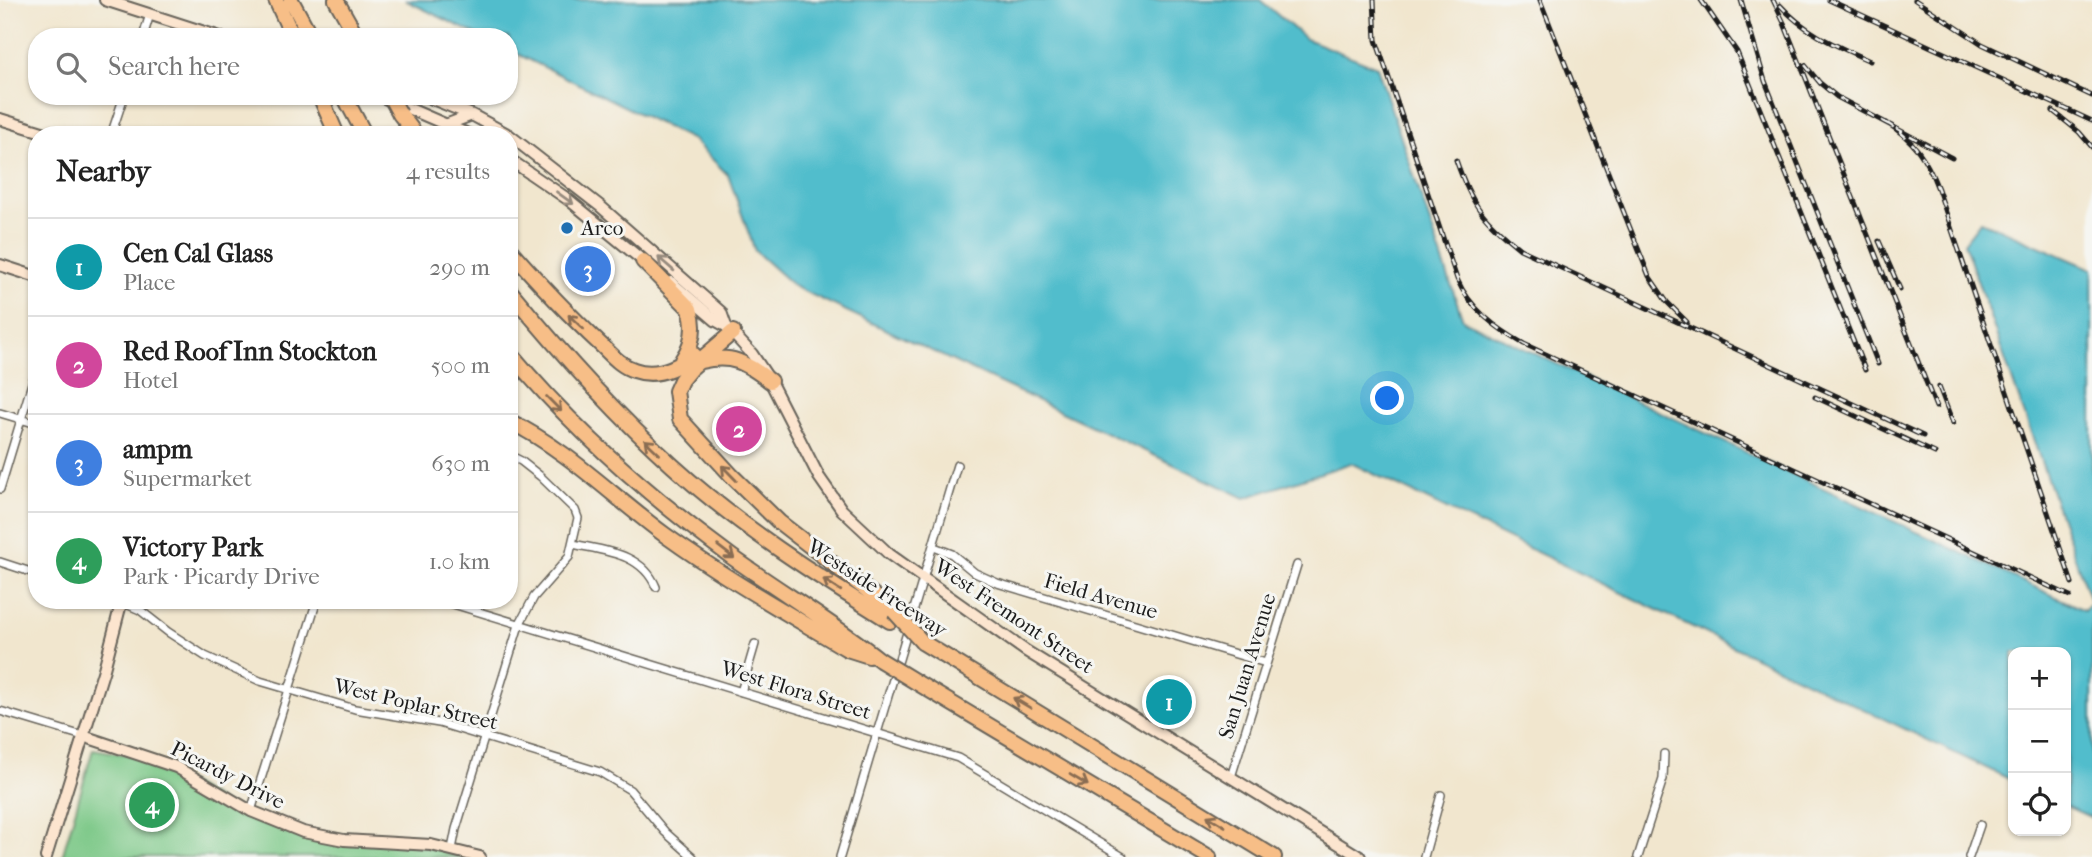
<!DOCTYPE html>
<html lang="en">
<head>
<meta charset="utf-8">
<style>
  body { margin:0; font-family:"IM FELL French Canon",serif; background:#f2f2f2; color:#222 }
  .controls { position:absolute; right:21px; bottom:21px; display:grid; overflow:hidden; border-radius:14px; box-shadow:0 2px 5px #0004 }
  .controls button { width:63px; height:63px; display:grid; place-items:center; padding:0; border:0; border-bottom:2px solid #e0e0e0; background:#fff; color:#222; font:35px sans-serif }
  .you { position:absolute; left:1388px; top:399px; width:24px; height:24px; margin:-18px; border:5px solid #fff; border-radius:50%; background:#1a73e8; box-shadow:0 0 0 10px #1a73e833 }
  .badge { display:grid; place-items:center; width:46px; height:46px; border-radius:50%; background:#1f6fb2; color:#fff; font-size:23px; font-weight:700 }
  .pin { position:absolute; translate:-50% -50%; border:4px solid #fff; box-shadow:0 2px 7px #0006 }
  .list { margin:0; padding:0; list-style:none }
  h2 { display:flex; justify-content:space-between; align-items:center; height:91px; margin:0; padding:0 28px; font-size:30px }
  h2 small { font-size:23px; font-weight:400; color:#767676 }
  .list li { display:grid; grid-template-columns:46px 1fr auto; gap:21px; align-items:center; box-sizing:border-box; height:98px; padding:0 28px; border-top:2px solid #e0e0e0 }
  .list b { display:block; font-size:26px; white-space:nowrap }
  .list p { margin:0; font-size:23px; white-space:nowrap; color:#767676 }
  .list em { font-size:23px; font-style:normal; color:#767676 }
  .icon { flex:none; width:38px; height:38px; fill:none; stroke:currentColor; stroke-width:2; stroke-linecap:round; stroke-linejoin:round }
  .map { position:relative; flex:none; width:2092px; height:857px; overflow:hidden }
  .search { position:absolute; background:#fff; box-shadow:0 2px 5px #0004; left:28px; top:28px; width:490px; height:77px; display:flex; align-items:center; gap:18px; box-sizing:border-box; padding:0 24px; border-radius:28px; color:#767676; font-size:26px }
  .panel { position:absolute; background:#fff; box-shadow:0 2px 5px #0004; left:28px; top:126px; width:490px; height:483px; border-radius:28px }
  .map>svg:first-child { display:block }
</style>
</head>
<body>
<div class="map">
<svg width="2092" height="857" viewBox="0 0 2092 857">
  <rect width="100%" height="100%" fill="#f6f6f2"/>
  <filter id="ink" filterUnits="userSpaceOnUse"><feTurbulence type="fractalNoise" baseFrequency=".0143" numOctaves="2"/><feDisplacementMap in="SourceGraphic" scale="14" xChannelSelector="R" yChannelSelector="G"/><feConvolveMatrix kernelMatrix="1 2 1 2 8 2 1 2 1" color-interpolation-filters="sRGB"/></filter>
  <filter id="wash" filterUnits="userSpaceOnUse"><feTurbulence type="fractalNoise" baseFrequency=".00686" numOctaves="4" result="noise"/><feDisplacementMap in="SourceGraphic" scale="28" xChannelSelector="R" yChannelSelector="G"/><feGaussianBlur stdDeviation="1.57" result="paint"/><feColorMatrix in="noise" values="0 0 0 0 0 0 0 0 0 0 0 0 0 0 0 0 0 1.4 0 .05"/><feComposite in="paint" operator="in"/></filter>
  <g filter="url(#wash)">
    <rect width="100%" height="100%" fill="#f1e6ce"/>
    <path fill="#7cc887" stroke="#4c7252" stroke-width="2" d="M93,749L136,756L163,767L238,811L290,831L418,845L468,857H62Z"/>
    <path fill="#51bdcc" stroke="#366c74" stroke-width="2" d="M405,0H1260L1306,39L1377,67L1463,320L2084,610L2091,603L1964,243L1981,221L2092,269V818L2066,806V652H2013V781L1351,463L1245,498L795,287L755,251L728,175L693,140L509,50V37H481Z"/>
  </g>
  <g filter="url(#ink)">
    <g fill="none" stroke-linecap="round" stroke-linejoin="round">
      <defs>
        <path id="street" d="M143,37L150,14
          M111,135L124,96
          M0,413L37,424
          M0,489L37,367
          M573,544C605,551 642,553 656,587
          M934,547L952,554L975,573L997,583L1266,663
          M0,562L37,574
          M440,600L958,758L1123,857
          M119,601L140,610L168,632L205,656L260,681L355,709L439,723L600,772L630,790L665,832L693,857
          M741,692L755,644
          M0,711L83,736
          M1231,777L1297,565
          M251,811L317,600
          M452,849L456,829L519,625L534,597L569,557L578,518L575,510L540,476L521,461L509,455
          M840,857L957,465
          M1424,857L1441,795
          M1638,857L1663,779L1664,754
          M1969,857L1980,825"/>
        <path id="secondary" d="M105,0L220,37
          M380,96L470,135
          M425,96L472,115L509,135
          M0,119L52,135
          M442,135L448,124L472,115
          M509,135L600,206L721,312L726,326
          M509,159L569,200L647,264
          M0,265L37,277
          M671,282L715,320L726,326L752,354L770,381L819,477L842,510L889,554L1026,651L1360,857
          M83,736L176,767L251,811L303,832L344,840L431,845L480,857
          M46,857L104,669L122,600"/>
        <path id="highway" d="M276,0L293,37
          M291,0L311,37
          M336,0L357,37
          M320,96L337,135
          M344,96L365,135
          M400,114L416,135
          M509,249C538,282 568,314 600,344C610,353 620,366 634,370C656,378 677,368 694,355
          M643,261L690,309C696,327 693,344 682,360
          M509,290C560,352 613,412 673,466C739,526 814,574 890,621
          M733,332L690,369L681,380L676,391L680,419L732,476L779,522L894,611
          M509,352C574,430 650,497 732,557C781,592 833,623 880,660
          M701,361C732,354 745,362 770,381
          M509,421C568,450 612,496 665,535C723,577 785,612 847,649L869,656
          M922,642L1274,857
          M916,682L1209,857"/>
      </defs>
      <use href="#street" stroke="#67635a" stroke-width="10"/>
      <use href="#secondary" stroke="#67635a" stroke-width="14"/>
      <use href="#highway" stroke="#67635a" stroke-width="18"/>
      <use href="#street" stroke="#fff" stroke-width="7"/>
      <use href="#secondary" stroke="#fce5cf" stroke-width="10"/>
      <use href="#highway" stroke="#f7be87" stroke-width="14"/>
      <defs>
        <path id="rail" d="M1374,0L1376,40L1457,279C1470,309 1496,328 1524,344L2070,596
          M1540,0L1649,276L1667,302L1687,322
          M1701,0L1737,52L1865,370
          M1741,0L1765,81L1878,364
          M1773,0L1784,23L1936,407
          M1829,0L2092,121
          M1915,0L1982,44L2092,96
          M1780,5C1805,33 1837,46 1870,61
          M1805,65L1820,83L1837,97L1952,158
          M2053,111L2079,132L2092,147
          M1887,123C1915,141 1926,158 1938,189L2072,583
          M1456,160C1472,206 1483,219 1520,249L1923,436
          M1879,241L1900,289
          M1939,387L1953,423
          M1815,397L1935,453"/>
      </defs>
      <use href="#rail" stroke="#1c1c1c" stroke-width="5"/>
      <use href="#rail" stroke="#f6f6f2" stroke-width="2.5" stroke-dasharray="8" stroke-linecap="butt"/>
      <defs>
        <path id="highway-bridge" d="M390,96L400,114
          M894,611L922,642
          M880,660L916,682"/>
      </defs>
      <use href="#highway-bridge" stroke="#67635a" stroke-width="18" stroke-linecap="butt"/>
      <use href="#highway-bridge" stroke="#f7be87" stroke-width="14"/>
    </g>
    <defs><path id="oneway-shaft" d="M-6 0H5M1.5-3L5.5 0L1.5 3" fill="none" stroke-width="1.6" stroke-linecap="round" stroke-linejoin="round" transform="scale(1.75)"/></defs>
    <g stroke="#978b7e">
      <use href="#oneway-shaft" transform="translate(565 198) rotate(36)"/>
      <use href="#oneway-shaft" transform="translate(666 264) rotate(-139)"/>
    </g>
    <g stroke="#8a6d52">
      <use href="#oneway-shaft" transform="translate(576 322) rotate(-137)"/>
      <use href="#oneway-shaft" transform="translate(554 404) rotate(45)"/>
      <use href="#oneway-shaft" transform="translate(652 447) rotate(-136)"/>
      <use href="#oneway-shaft" transform="translate(729 473) rotate(-134)"/>
      <use href="#oneway-shaft" transform="translate(726 552) rotate(37)"/>
      <use href="#oneway-shaft" transform="translate(832 585) rotate(-147)"/>
      <use href="#oneway-shaft" transform="translate(1022 703) rotate(-149)"/>
      <use href="#oneway-shaft" transform="translate(1079 780) rotate(31)"/>
      <use href="#oneway-shaft" transform="translate(1216 821) rotate(-149)"/>
    </g>
  </g>
  <circle fill="#1f6fb2" stroke="#f6f6f2" stroke-width="2.5" cx="567" cy="228" r="7"/>
  <g text-anchor="middle" stroke-width="6" stroke-linejoin="round" paint-order="stroke">
    <g font-size="21" fill="#1c1c1c" stroke="#f6f6f2" text-anchor="start">
      <text x="581" y="235">Arco</text>
    </g>
    <g font-size="21" fill="#1c1c1c" stroke="#f6f6f2">
      <text transform="translate(877 588) rotate(33)" y="7">Westside Freeway</text>
      <text transform="translate(1101 596) rotate(16)" y="7">Field Avenue</text>
      <text transform="translate(1014 616) rotate(34)" y="7">West Fremont Street</text>
      <text transform="translate(1247 666) rotate(-73)" y="7">San Juan Avenue</text>
      <text transform="translate(796 690) rotate(17)" y="7">West Flora Street</text>
      <text transform="translate(416 704) rotate(13)" y="7">West Poplar Street</text>
      <text transform="translate(228 775) rotate(27)" y="7">Picardy Drive</text>
    </g>
  </g>
</svg>
<div class="controls">
<button>+</button>
<button>−</button>
<button><svg class="icon" aria-label="locate" viewBox="0 0 24 24"><circle cx="12" cy="12" r="6"/><path d="M12 2v4M12 18v4M2 12h4M18 12h4"/></svg></button>
</div>
<div class="you"></div>
<div class="pin badge" style="left:1169px;top:702px;background:#0f9aa8">1</div>
<div class="pin badge" style="left:739px;top:429px;background:#d1479c">2</div>
<div class="pin badge" style="left:588px;top:269px;background:#3f7fe0">3</div>
<div class="pin badge" style="left:152px;top:805px;background:#2e9e5b">4</div>
<div class="search"><svg class="icon" aria-label="search" viewBox="0 0 24 24"><circle cx="10" cy="10" r="6"/><path d="M15 15l6 6"/></svg>Search here</div>
<section class="panel">
<h2>Nearby<small>4 results</small></h2>
<ul class="list">
<li><span class="badge" style="background:#0f9aa8">1</span><div><b>Cen Cal Glass</b><p>Place</p></div><em>290 m</em></li>
<li><span class="badge" style="background:#d1479c">2</span><div><b>Red Roof Inn Stockton</b><p>Hotel</p></div><em>500 m</em></li>
<li><span class="badge" style="background:#3f7fe0">3</span><div><b>ampm</b><p>Supermarket</p></div><em>630 m</em></li>
<li><span class="badge" style="background:#2e9e5b">4</span><div><b>Victory Park</b><p>Park · Picardy Drive</p></div><em>1.0 km</em></li>
</ul>
</section>
</div>
</body>
</html>
